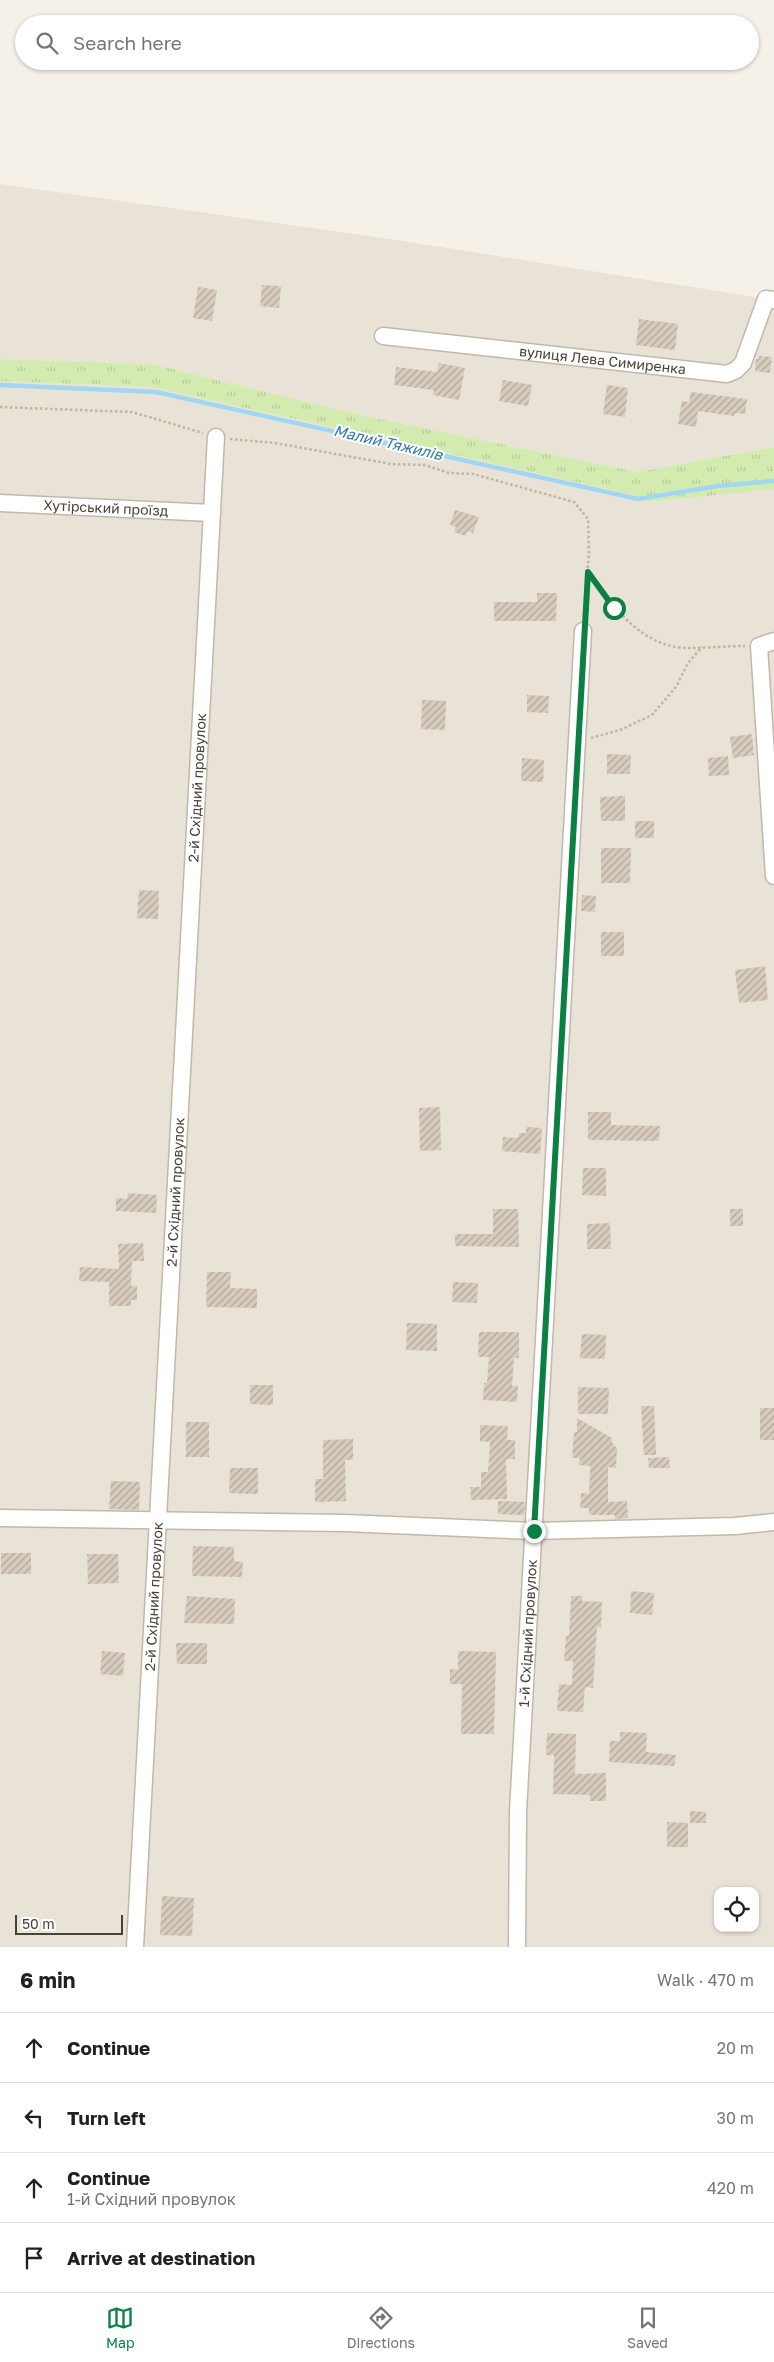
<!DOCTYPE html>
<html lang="en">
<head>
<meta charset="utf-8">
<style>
  body { margin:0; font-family:"Golos Text",sans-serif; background:#f2f2f2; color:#202124 }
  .controls { position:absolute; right:15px; bottom:15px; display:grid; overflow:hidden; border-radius:10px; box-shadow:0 1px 4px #0004 }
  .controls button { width:45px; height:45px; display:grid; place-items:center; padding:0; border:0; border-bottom:1px solid #e0e0e0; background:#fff; color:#202124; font:25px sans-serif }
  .scale { position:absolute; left:15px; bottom:12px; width:108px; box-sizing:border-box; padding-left:5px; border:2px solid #494136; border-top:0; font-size:14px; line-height:18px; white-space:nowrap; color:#494136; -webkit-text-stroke:4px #fff; paint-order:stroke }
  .stop { position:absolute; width:15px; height:15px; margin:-11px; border:4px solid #0b8043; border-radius:50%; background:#fff }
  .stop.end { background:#0b8043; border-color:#fff; box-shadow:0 1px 5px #0008 }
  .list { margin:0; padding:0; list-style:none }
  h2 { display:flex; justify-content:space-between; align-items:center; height:65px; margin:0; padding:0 20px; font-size:21px }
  h2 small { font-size:16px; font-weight:400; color:#757577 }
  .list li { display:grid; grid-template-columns:32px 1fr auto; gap:15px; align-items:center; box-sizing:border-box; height:70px; padding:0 20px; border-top:1px solid #e0e0e0 }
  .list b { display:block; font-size:19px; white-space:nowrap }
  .list p { margin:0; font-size:16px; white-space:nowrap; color:#757577 }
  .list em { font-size:16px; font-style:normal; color:#757577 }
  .icon { flex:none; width:28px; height:28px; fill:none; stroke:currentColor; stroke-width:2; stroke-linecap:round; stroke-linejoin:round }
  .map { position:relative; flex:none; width:774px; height:1947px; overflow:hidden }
  .search { position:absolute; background:#fff; box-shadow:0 1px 4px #0004; left:15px; right:15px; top:15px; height:55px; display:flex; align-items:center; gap:12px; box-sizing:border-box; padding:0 18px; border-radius:28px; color:#757577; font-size:19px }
  .sheet { height:345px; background:#fff }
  nav { display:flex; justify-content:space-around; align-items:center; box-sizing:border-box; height:70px; border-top:1px solid #e0e0e0; background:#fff; font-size:14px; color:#757577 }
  nav a { display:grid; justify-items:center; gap:2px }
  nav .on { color:#0b8043 }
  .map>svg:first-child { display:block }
</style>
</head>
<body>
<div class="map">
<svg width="774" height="1947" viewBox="0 0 774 1947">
  <defs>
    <pattern id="grass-tufts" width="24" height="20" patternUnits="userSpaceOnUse" patternTransform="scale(1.25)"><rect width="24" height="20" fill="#d4ebb0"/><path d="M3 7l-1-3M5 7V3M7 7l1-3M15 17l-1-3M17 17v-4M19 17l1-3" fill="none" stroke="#b8cb98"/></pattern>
    <pattern id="building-hatch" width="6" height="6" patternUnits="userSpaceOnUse" patternTransform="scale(1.25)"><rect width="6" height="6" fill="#d7ccbd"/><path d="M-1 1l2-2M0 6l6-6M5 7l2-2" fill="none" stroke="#b0a79a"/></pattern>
  </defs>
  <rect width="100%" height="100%" fill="#f5f1e9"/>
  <path fill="#e9e2d6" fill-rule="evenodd" d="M0,184L397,240L774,300V447L638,472L369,417L152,364L0,359Z
    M0,381L152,387L634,495L651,502L774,489V1947H0ZM718,1891H755V1928H718Z"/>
  <path fill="url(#grass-tufts)" d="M0,359L152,364L369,417L638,472L774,447V489L651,502L634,495L152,387L0,381Z"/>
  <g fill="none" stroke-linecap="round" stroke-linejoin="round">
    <path stroke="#a2d7f4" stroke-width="4.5" d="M0,385L156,392L638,499L718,486L774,481"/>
  </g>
  <path fill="url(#building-hatch)" d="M262,285L281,286L279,308L260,306Z
    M198,287L217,290L212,321L193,318Z
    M639,319L678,324L675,350L636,345Z
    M759,356L772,357L770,373L755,371L756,359H759Z
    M439,363L465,368L459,400L433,395L434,390L394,385L396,367L437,372Z
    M503,380L532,385L528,406L499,401Z
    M607,385L628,388L625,417L603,414Z
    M691,392L747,399L745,414L735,413L734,416L698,411L696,427L678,424L682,401L689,402Z
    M455,510L479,517L473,533L467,531L466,536L454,532L456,527L450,525Z
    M537,593H557L556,621H494V602H537Z
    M527,695L549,696L548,713L527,712Z
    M422,700L446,701L445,730L421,729Z
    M752,734L754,755L733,758L730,737Z
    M607,754L631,755L630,774H607Z
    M728,756L729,775L709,776L708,758Z
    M522,758L544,760L543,782L521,781Z
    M625,796V821H601L600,797Z
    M635,821H654V838H635Z
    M601,848H631L630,883H601Z
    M139,890L159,891L158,919L137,918Z
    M582,895L596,896L595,912L581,911Z
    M601,932H624V956H601Z
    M765,966L768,1000L739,1003L735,970Z
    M440,1107L441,1150L420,1151L419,1108Z
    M588,1112H611V1125L660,1126L659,1141L588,1140Z
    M526,1127L542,1128L540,1154L502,1151L503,1137L518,1138L519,1133H526Z
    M583,1168H606V1196L582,1195Z
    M128,1193L157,1195L156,1213L116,1211V1198L127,1199Z
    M493,1209H518L519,1247L455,1246V1234H493Z
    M730,1209H743V1226H730Z
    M610,1223L611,1249H587V1224Z
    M143,1243L144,1261H132L131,1286H137V1300H131V1306H109V1282L79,1281L80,1267L119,1269L118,1244Z
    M207,1272H231L230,1288L257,1289V1308L206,1307Z
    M453,1282L478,1283L477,1303L452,1302Z
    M407,1323L437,1324V1351L406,1350Z
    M479,1332H519V1358H514L512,1386H518L517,1402L483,1400L484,1383H487L489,1357H478Z
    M582,1334L606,1335L605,1359L580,1358Z
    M250,1385H273V1405L250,1404Z
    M578,1387L609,1388L608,1414H578Z
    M641,1406H654L656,1455H644Z
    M760,1408H774V1440H760Z
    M577,1418L612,1438V1442L617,1449L616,1468L608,1467V1502L627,1501L628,1518L615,1519V1515H589V1508H580L581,1493L589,1494L590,1466L579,1465L580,1458H572L574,1432H577Z
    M186,1422H209V1457H186Z
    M480,1425L508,1426L507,1440H515V1459H506L507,1499L471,1500L470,1487H481V1472H488L490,1442L480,1441Z
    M353,1439V1460H345L346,1501L315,1502V1479H323V1440Z
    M669,1457L670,1468H649L648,1458Z
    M230,1468H258V1494L229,1493Z
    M111,1481L140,1482L139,1510L109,1509Z
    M498,1501L525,1502L524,1515L498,1514Z
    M193,1546L234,1547V1561L243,1562L242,1577L192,1576Z
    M1,1553H31V1574H1Z
    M87,1554H118L119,1583L88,1584Z
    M631,1591L654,1593L652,1615L630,1613Z
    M187,1596L235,1599L234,1624L184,1623Z
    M571,1596H582V1601L602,1602L601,1627H597L593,1688L585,1687L583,1712L557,1711L559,1684L572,1685L573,1661H564L566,1636H569Z
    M176,1643H207V1664H177Z
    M102,1651L125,1653L123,1676L100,1674Z
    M458,1651L496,1652L494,1734H461L462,1684H450V1669L458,1670Z
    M620,1732L647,1733L646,1752L676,1755L674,1766L609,1762L610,1741H620Z
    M547,1733L576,1734L575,1774L606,1773V1801H590V1795L553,1794L554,1755H546Z
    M690,1811L706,1812V1823H690Z
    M667,1822L688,1823V1847H667Z
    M162,1896L194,1898L192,1936L160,1935Z"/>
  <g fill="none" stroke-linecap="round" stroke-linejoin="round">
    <defs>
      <g id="street">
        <path id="s1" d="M383,336L727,374L736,370L743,363L766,299L774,300"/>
        <path id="s2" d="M0,503L212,513"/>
        <path d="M774,641L759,646L774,876"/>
        <path d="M0,1518L345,1523L534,1531L735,1526L774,1522"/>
        <path id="s3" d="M135,1947L216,437"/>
        <path id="s4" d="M517,1947L518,1812L583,631"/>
      </g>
    </defs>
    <use href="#street" stroke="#c1b8aa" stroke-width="19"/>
    <path stroke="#c4b39b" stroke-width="2.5" stroke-dasharray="2.5 2.5" stroke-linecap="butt" d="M0,407L132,412L203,433
      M230,439L275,443L391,464L425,465L449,473L473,474L574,502L588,519L589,553L584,617
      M588,573C613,606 641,647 687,648C706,648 726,646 745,646
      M591,738L620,730L652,715L676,687L688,663L702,647"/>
    <use href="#street" stroke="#fff" stroke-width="16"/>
  </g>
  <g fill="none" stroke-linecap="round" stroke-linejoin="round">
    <path stroke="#0b8043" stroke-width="6" d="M534,1531L588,572L614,608"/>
  </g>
  <g text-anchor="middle" stroke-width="4" stroke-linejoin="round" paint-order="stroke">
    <g font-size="14" fill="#494136" stroke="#fff">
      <text dy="5" stroke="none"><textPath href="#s1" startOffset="221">вулиця Лева Симиренка</textPath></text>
      <text dy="5" stroke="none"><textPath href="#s2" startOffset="106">Хутірський проїзд</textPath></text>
      <text dy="5" stroke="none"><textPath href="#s3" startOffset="1161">2-й Східний провулок</textPath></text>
      <text dy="5" stroke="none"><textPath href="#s3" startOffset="756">2-й Східний провулок</textPath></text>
      <text dy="5" stroke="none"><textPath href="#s3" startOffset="351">2-й Східний провулок</textPath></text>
      <text dy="5" stroke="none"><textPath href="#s4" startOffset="314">1-й Східний провулок</textPath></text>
    </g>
    <g font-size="15" font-style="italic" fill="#277aab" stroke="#fff">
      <text transform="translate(388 443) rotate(13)" y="5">Малий Тяжилів</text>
    </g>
  </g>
</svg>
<div class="controls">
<button><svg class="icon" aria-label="locate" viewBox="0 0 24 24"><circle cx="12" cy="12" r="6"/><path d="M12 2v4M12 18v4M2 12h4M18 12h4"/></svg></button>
</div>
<div class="scale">50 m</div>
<div class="stop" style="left:614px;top:608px"></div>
<div class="stop end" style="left:534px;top:1531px"></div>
<div class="search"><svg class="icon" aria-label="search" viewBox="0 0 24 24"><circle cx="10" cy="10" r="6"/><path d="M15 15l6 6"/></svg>Search here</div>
</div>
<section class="sheet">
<h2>6 min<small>Walk · 470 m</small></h2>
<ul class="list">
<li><svg class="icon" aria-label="ahead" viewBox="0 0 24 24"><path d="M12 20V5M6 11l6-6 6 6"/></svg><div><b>Continue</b></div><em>20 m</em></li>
<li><svg class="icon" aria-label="left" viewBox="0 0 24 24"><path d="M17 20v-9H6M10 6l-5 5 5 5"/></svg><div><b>Turn left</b></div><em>30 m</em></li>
<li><svg class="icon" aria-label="ahead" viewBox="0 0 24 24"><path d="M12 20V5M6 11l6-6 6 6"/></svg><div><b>Continue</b><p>1-й Східний провулок</p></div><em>420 m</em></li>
<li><svg class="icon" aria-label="arrive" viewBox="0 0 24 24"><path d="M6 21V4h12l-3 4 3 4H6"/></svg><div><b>Arrive at destination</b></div></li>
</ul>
</section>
<nav>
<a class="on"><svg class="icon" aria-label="map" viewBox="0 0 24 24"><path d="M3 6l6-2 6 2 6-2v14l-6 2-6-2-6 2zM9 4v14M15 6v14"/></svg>Map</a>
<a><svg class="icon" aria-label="directions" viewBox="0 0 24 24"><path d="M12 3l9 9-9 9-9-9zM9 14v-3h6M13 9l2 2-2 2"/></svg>Directions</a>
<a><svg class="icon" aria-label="saved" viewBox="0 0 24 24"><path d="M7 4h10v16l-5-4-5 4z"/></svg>Saved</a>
</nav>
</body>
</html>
